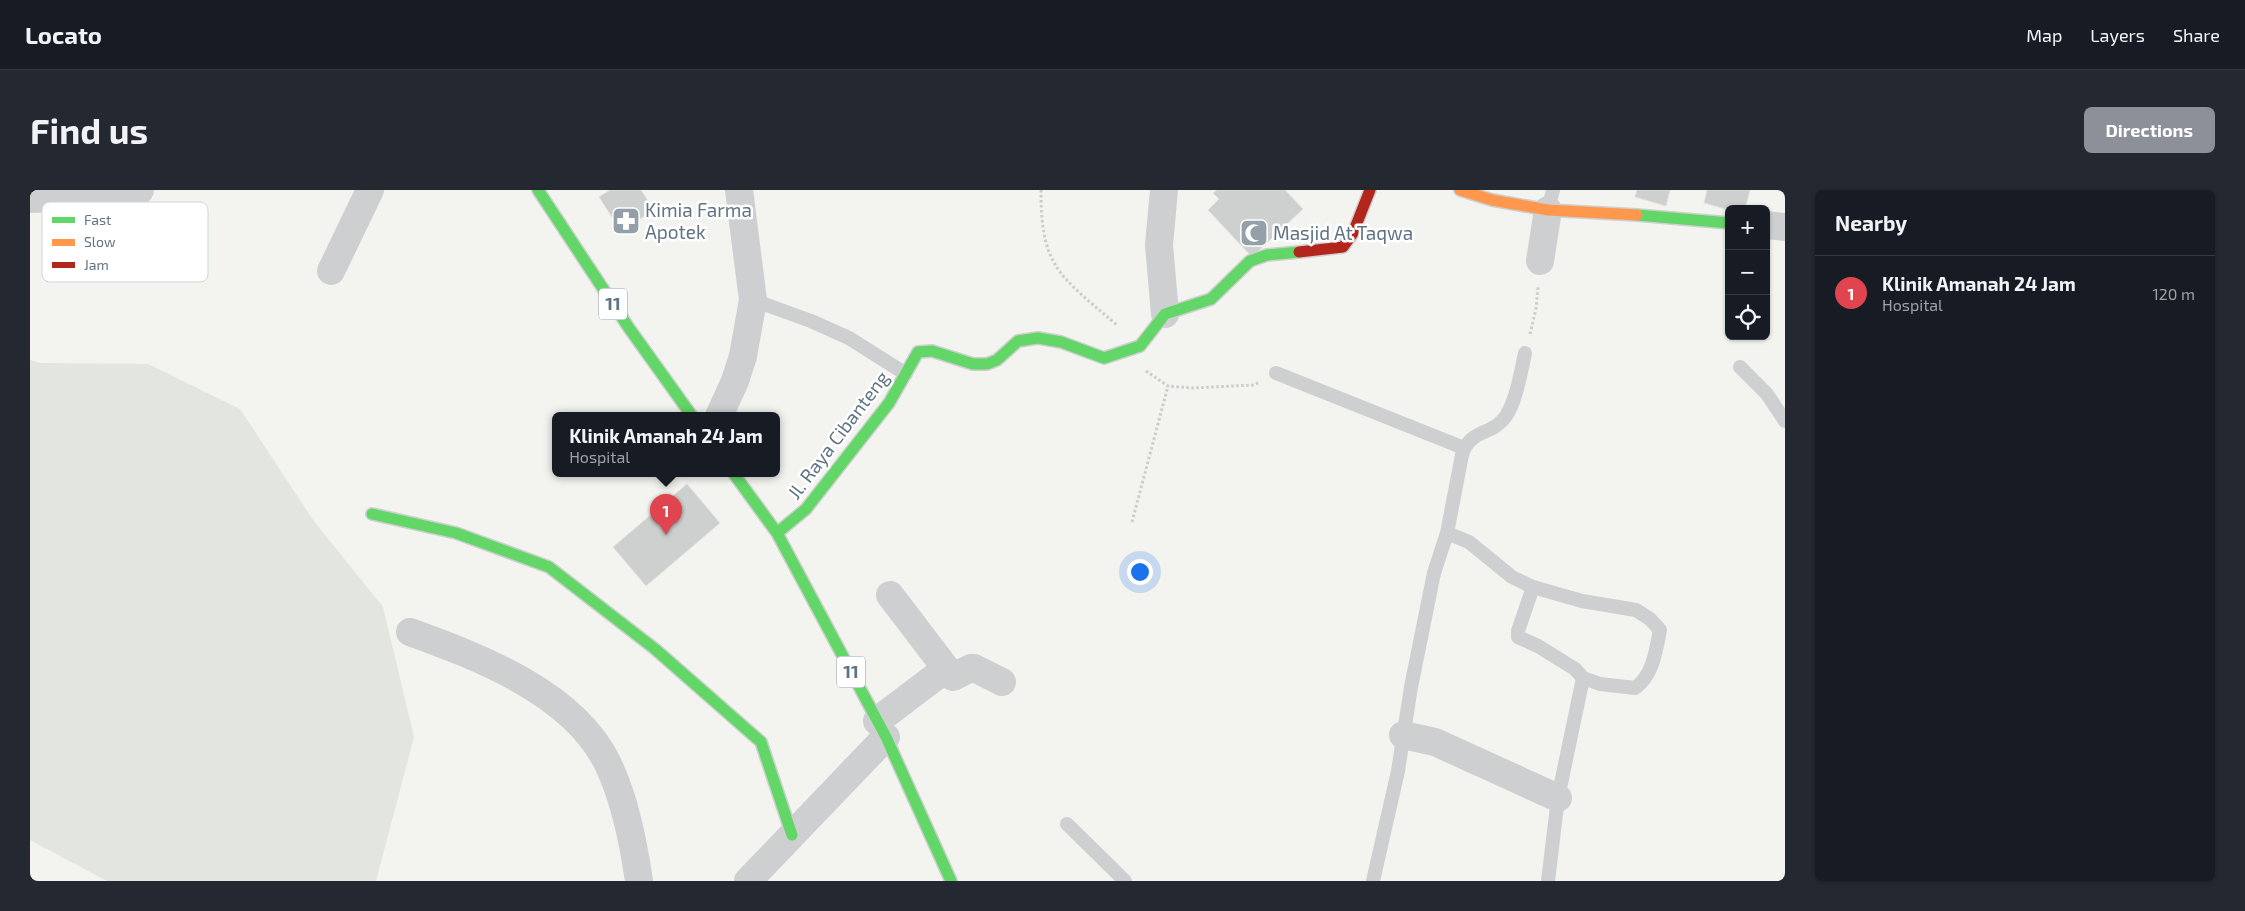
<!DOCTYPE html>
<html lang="en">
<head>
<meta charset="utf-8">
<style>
  body { margin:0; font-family:"Exo 2",sans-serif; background:#242831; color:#f1f3f6 }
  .controls { position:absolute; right:15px; top:15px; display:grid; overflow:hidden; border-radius:8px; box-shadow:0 1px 4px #0004 }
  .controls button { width:45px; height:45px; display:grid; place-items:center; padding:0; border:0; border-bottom:1px solid #363941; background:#171b24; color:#f1f3f6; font:25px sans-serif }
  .you { position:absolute; left:1109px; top:381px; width:18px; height:18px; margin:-12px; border:4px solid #fff; border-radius:50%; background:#1a73e8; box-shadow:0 0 0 8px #1a73e833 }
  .badge { display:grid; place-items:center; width:32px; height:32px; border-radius:50%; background:#8c9099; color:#fff; font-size:16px; font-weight:700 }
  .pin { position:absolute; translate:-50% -41px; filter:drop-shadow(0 1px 2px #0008) }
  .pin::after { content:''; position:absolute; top:26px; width:18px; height:15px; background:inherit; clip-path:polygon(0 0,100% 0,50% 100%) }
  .popup { position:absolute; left:522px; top:222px; width:228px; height:65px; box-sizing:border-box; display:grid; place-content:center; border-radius:8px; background:#171b24; filter:drop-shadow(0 1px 4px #0005); font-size:16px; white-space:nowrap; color:#9ea1a6 }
  .popup b { font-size:19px; color:#f1f3f6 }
  .popup::after { content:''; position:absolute; left:50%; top:100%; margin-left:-10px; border:10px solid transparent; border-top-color:#171b24 }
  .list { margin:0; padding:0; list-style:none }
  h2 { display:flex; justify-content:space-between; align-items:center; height:65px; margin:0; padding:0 20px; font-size:21px }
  h2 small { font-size:16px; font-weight:400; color:#9ea1a6 }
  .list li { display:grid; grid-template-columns:32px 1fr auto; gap:15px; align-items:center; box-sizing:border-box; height:75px; padding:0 20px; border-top:1px solid #363941 }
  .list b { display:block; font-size:19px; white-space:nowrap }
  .list p { margin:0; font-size:16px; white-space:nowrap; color:#9ea1a6 }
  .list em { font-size:16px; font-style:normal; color:#9ea1a6 }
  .icon { flex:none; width:28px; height:28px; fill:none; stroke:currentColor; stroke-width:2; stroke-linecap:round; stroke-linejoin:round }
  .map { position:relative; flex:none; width:1755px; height:691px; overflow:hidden; border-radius:8px }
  header { display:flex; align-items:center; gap:30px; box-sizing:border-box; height:70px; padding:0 25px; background:#171b24; border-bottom:1px solid #363941 }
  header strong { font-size:24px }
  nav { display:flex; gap:28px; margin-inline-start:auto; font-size:18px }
  .intro { display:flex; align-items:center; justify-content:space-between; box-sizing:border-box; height:120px; padding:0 30px }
  h1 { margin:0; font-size:35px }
  .button { padding:12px 22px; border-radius:8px; background:#8c9099; color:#fff; font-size:18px; font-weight:700 }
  main { display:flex; gap:30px; padding:0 30px }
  aside { flex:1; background:#171b24; border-radius:8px; box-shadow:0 1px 4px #0004 }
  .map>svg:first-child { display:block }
</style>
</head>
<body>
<header>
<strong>Locato</strong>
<nav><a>Map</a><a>Layers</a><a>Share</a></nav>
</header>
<div class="intro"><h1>Find us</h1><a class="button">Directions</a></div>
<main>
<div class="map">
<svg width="1755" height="691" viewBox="0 0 1755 691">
  <rect width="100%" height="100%" fill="#f3f3f0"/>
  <path fill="#e2e6de" d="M0,170L11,173L118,174L210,219L283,330L353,417L384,547L346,691H77L0,650Z"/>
  <path fill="#ced0cf" stroke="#e2e2e0" d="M580,0H611L624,20L591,41L569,7Z
    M1187,0H1255L1273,19L1222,67L1178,20L1189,9L1183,3Z
    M1607,0H1640L1636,16L1605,7Z
    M1677,0H1720L1715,19L1699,20L1674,13Z
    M657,294L690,333L616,396L583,357Z"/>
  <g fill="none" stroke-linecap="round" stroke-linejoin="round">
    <defs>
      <path id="fast" d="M508,0L599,138L662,226
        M1607,25L1699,33
        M704,284L747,343L856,547L921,691
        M342,324L426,343L519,377L625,459L731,552L762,645
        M747,343L776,319L859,213L888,162L902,161L943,174H957L967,170L988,151L1008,148L1031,152L1074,168L1110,156L1135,124L1181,109L1220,71L1237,65L1269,62"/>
      <path id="slow" d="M1430,0L1462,10L1518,20L1607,25"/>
      <path id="jam" d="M1269,62L1313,57L1323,43L1340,0"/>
    </defs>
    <use href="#fast" stroke="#ced0d0" stroke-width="14"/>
    <use href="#slow" stroke="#ced0d0" stroke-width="14"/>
    <use href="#jam" stroke="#ced0d0" stroke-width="14"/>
    <path stroke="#ccc" stroke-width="3" stroke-dasharray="2.5 2.5" stroke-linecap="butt" d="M1011,0C1011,26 1012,53 1026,76C1038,96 1070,120 1088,136
      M1500,144L1506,119L1508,97
      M1116,181L1138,196L1162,198L1224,195L1230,192
      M1102,332L1138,196"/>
    <path stroke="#cecfd0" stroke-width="14" d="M1518,20L1523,0
      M723,110L781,131L819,148L876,184
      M1710,177L1737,204L1755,231
      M1246,183L1434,258
      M1417,343L1439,352L1482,387L1503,397L1552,411L1606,420L1620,429L1630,440C1626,460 1623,486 1605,498L1570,494L1553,488L1528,608L1518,691
      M1503,397L1488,441V447L1508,456L1545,479L1553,488
      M1037,634L1095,691
      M1343,691L1368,581L1381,497L1404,383L1417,343L1432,265C1440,238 1463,246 1476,226C1486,211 1491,182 1495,163"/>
    <path stroke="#cecfd0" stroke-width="28" d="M1134,0L1129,55L1135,124
      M0,9L94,6L107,3L110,0
      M1736,35L1755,37
      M1510,71L1518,20
      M301,81L340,0
      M689,226L705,191L713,166L723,110L709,0
      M860,405L918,481
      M380,442C449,467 544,503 578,574C595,610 603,651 609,691
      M847,531L905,487L918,481L923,487L941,478H944L972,492
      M1373,545L1405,552L1528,608
      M718,691L856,547"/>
    <use href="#fast" stroke="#63d668" stroke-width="11"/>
    <use href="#slow" stroke="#ff974d" stroke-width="11"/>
    <use href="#jam" stroke="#b3261e" stroke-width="11"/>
  </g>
  <defs>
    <symbol id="pharmacy-square" viewBox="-11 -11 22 22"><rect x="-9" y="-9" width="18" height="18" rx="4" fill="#93a0aa" stroke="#fff"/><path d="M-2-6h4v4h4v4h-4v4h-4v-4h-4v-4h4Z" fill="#fff"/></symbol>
    <symbol id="mosque-square" viewBox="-11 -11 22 22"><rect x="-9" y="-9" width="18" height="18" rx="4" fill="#93a0aa" stroke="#fff"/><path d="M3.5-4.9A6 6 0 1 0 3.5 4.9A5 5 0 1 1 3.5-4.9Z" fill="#fff"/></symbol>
  </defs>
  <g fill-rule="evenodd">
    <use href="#pharmacy-square" x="580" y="15" width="32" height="32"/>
    <use href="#mosque-square" x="1208" y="27" width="32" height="32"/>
  </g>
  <g text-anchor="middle" stroke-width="5" stroke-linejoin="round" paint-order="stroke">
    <g fill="#fff" stroke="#909ea9" stroke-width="1">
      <rect x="569" y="98.5" width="28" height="31" rx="4"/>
      <rect x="807" y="466.5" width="28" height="31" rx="4"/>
    </g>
    <g font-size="18" font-weight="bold" fill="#607484">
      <text x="583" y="120">11</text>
      <text x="821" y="488">11</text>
    </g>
    <g font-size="19" fill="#607484" stroke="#fff" text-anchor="start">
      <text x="615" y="27">Kimia Farma<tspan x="615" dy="22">Apotek</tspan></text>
      <text x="1243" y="50">Masjid At Taqwa</text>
    </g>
    <g font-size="19" fill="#607484" stroke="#fff">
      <text transform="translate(808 245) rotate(-53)" y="7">Jl. Raya Cibanteng</text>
    </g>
  </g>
  <rect x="12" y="12" width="166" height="80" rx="8" fill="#fff" stroke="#cfd5da" stroke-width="1"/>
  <rect x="22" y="27" width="23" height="6" fill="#63d668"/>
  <rect x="22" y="49" width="23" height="7" fill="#ff974d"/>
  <rect x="22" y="72" width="23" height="6" fill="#b3261e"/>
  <g font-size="14" fill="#607484">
    <text x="54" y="35">Fast</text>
    <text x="54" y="57">Slow</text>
    <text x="54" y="80">Jam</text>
  </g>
</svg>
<div class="controls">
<button>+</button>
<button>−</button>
<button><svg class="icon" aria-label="locate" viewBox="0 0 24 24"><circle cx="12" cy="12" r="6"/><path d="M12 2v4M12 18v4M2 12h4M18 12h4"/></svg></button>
</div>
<div class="you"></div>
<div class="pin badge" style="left:636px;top:345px;background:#e0444e">1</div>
<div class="popup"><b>Klinik Amanah 24 Jam</b>Hospital</div>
</div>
<aside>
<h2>Nearby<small></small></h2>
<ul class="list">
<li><span class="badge" style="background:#e0444e">1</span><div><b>Klinik Amanah 24 Jam</b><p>Hospital</p></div><em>120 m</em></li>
</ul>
</aside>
</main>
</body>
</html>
